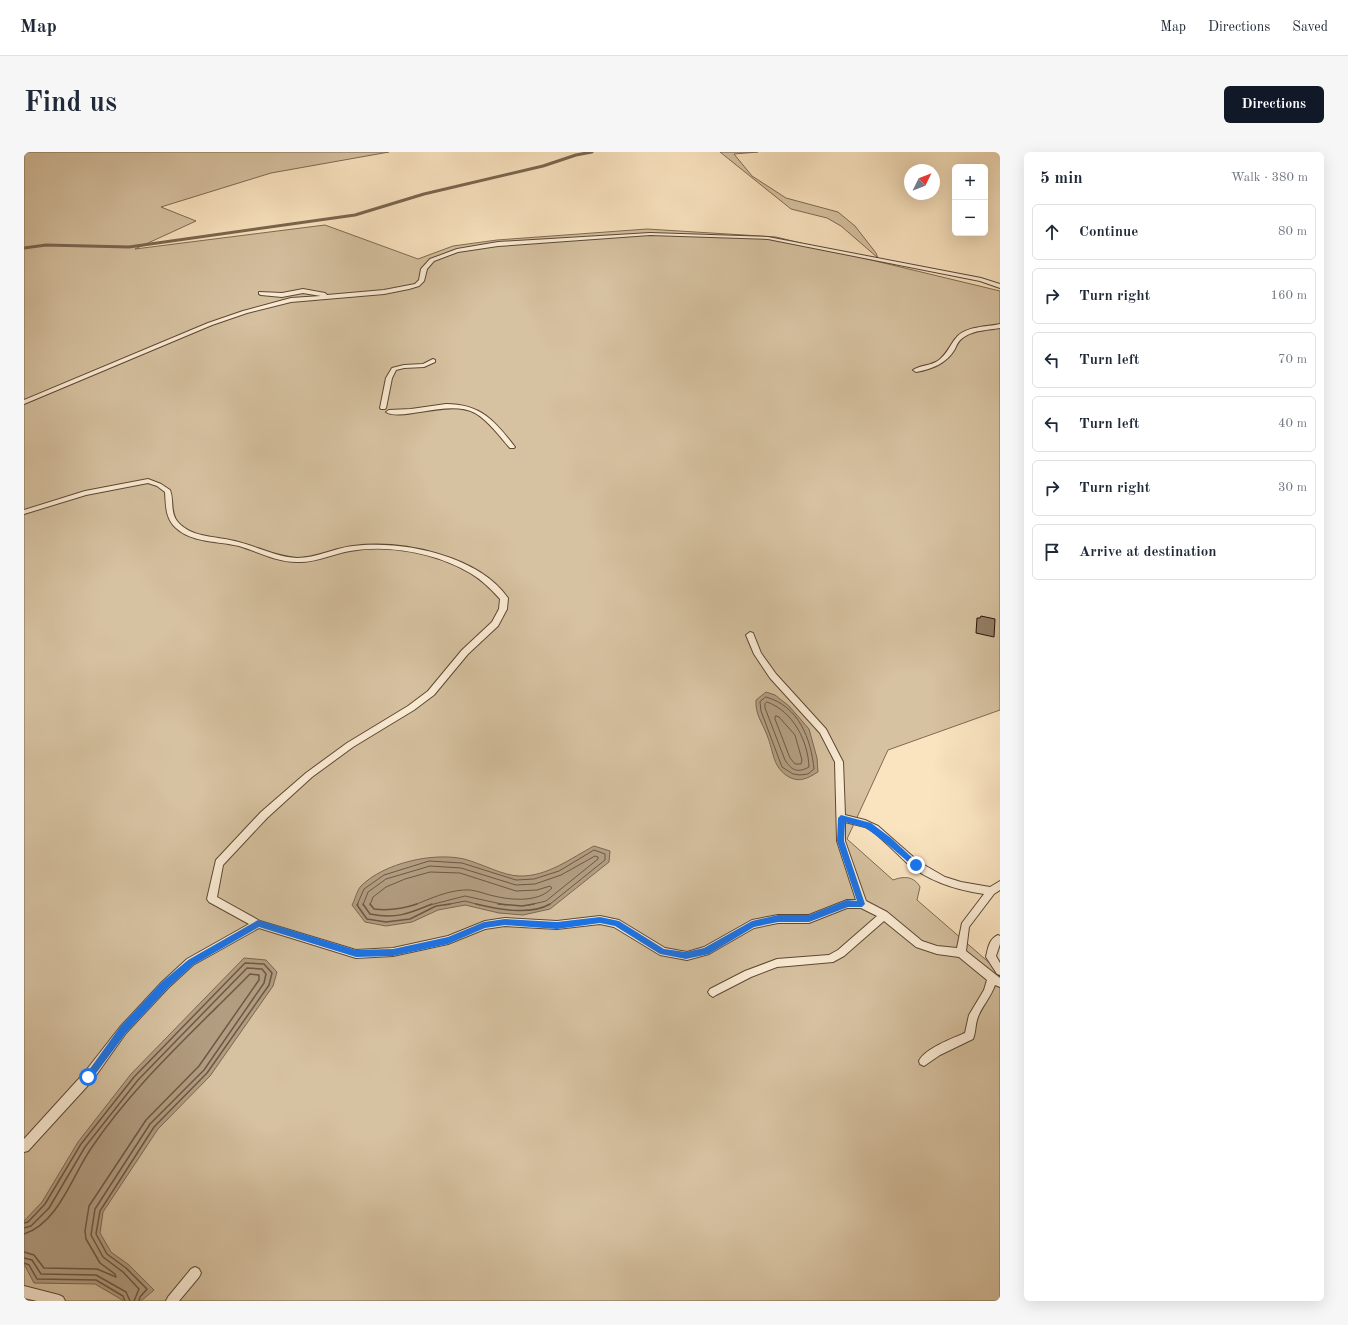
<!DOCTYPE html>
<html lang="en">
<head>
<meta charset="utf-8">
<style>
  body { margin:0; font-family:"Old Standard TT",serif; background:#f6f6f7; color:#1f2937 }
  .controls { position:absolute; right:12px; top:12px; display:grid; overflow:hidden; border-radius:6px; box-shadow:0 4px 16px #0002 }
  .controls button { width:36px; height:36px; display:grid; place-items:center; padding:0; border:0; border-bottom:1px solid #e0e1e3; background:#fff; color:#1f2937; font:20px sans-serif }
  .compass { position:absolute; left:880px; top:12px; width:36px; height:36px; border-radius:50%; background:#fff; box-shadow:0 4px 16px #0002; rotate:47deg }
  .stop { position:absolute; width:12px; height:12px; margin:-9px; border:3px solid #1a73e8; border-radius:50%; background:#fff }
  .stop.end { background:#1a73e8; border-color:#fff; box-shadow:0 1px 4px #0008 }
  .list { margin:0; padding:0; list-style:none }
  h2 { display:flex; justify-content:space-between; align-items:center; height:52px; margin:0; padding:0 16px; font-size:17px }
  h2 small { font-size:13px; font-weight:400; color:#747a83 }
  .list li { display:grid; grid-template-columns:26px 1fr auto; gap:12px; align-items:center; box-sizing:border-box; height:56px; margin:0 8px 8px; padding:0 8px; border:1px solid #e0e1e3; border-radius:6px }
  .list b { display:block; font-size:15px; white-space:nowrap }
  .list em { font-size:13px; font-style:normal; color:#747a83 }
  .icon { flex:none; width:22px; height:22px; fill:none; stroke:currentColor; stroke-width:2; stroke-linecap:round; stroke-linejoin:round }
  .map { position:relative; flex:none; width:976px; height:1149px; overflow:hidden; border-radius:6px }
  header { display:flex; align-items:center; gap:24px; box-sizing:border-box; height:56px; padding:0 20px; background:#fff; border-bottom:1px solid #e0e1e3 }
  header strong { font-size:19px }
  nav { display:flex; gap:22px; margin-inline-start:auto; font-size:14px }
  .intro { display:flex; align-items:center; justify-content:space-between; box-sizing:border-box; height:96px; padding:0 24px }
  h1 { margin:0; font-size:28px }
  .button { padding:10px 18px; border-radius:6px; background:#111827; color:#fff; font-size:14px; font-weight:700 }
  main { display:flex; gap:24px; padding:0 24px }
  aside { flex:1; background:#fff; border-radius:6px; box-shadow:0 4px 16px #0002 }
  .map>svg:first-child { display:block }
</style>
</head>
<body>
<header>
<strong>Map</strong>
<nav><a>Map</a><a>Directions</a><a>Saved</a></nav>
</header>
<div class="intro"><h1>Find us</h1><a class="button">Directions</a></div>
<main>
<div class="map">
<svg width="976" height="1149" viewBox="0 0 976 1149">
  <rect width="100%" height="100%" fill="#fae4c0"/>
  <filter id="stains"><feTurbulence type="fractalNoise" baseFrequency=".005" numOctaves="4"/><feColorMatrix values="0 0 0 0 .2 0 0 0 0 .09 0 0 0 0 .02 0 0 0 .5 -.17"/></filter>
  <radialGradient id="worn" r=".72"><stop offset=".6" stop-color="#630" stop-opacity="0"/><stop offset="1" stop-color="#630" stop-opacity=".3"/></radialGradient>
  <path fill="#d6c1a0" stroke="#7e6a53" d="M0,0H365L247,21L137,55L172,69L111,97L301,73L394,107L429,94L473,88L623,77L752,85L976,139V558L864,598L823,687L869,728C880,724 890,724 896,735L893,748L976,820V1149H0Z
    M696,0H734L710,2L728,24L762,46L814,60L831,74L852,101L854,106L817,74L803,66L767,57Z"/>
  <path fill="#b29d81" stroke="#7a6650" d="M742,540L751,543L765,554L785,577L793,606L794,620C784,626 776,631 765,625C748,615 750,600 743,583C738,570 731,562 732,548Z
    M570,694L586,699L585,710L526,757L499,763L475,761L441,753L414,758L388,770L362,774L341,770L328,753C331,748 333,738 337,734C360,711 409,700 440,707C456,711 480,724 495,724C523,725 547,706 570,694Z
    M220,806L242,808L253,820L249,834L186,924L134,977L79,1060L76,1081L87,1100L105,1113L130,1138L117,1149H100L71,1132L10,1131L0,1112V1069L18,1050L54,990L107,922Z"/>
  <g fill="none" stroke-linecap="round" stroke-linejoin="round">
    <path stroke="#6c5844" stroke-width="1" d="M742,545C775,554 787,587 790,617L784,622L776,623L769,622L758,615L737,559L736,550Z
      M743,550C769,559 784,589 785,615C774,621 768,619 761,608L741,556V552Z
      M752,564L755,565L771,583L778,608L777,612H771L766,606L751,567Z
      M333,753L340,737L360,723L405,709L438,711L492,728L510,727L535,719L570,698L581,702V708L525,753
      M339,753L344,740L362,727L406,714L437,716L492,733L511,732L537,723L571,704L574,705V707L522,749L505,753
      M346,753L349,745L362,735L381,727L406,720L436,721L492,739L513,738L526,734L528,736C514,751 487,748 470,744C460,742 450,737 440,738C422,739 406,747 390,753
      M406,753L441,744L482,753
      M421,753L441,749L456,753"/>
    <path stroke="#6c5844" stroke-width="1.5" d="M334,752L333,753L343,767L362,770L386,767L412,754L426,752
      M339,752L346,762C372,767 384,762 408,752
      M346,752L350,757C365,759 378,757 393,752
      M452,752C473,757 506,764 526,752
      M474,752L498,754L510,752
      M0,1071L4,1070L21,1052L57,992L110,925L221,811L240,812L248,821L245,833L183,921L130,975L76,1059L72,1082L83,1102L102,1116L123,1137L116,1145L115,1149
      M0,1076L7,1074L25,1056L61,995L114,928L223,816L238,817L242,822L240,831L180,918L126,972L71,1057L67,1083L79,1105L99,1120L115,1137L110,1149
      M0,1082C34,1071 48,1025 66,998C110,932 171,878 226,822L235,823V828L175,914L122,968L65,1054L61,1079L62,1087L76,1111L91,1122L92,1125L73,1117L20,1116L10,1103L0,1100
      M0,1106L8,1108L17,1122L72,1123L102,1140L106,1149
      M0,1111L5,1113L13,1127L72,1128L99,1144L101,1149"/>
    <path stroke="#7a6650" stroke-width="3" d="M0,96L22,93L105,95L331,63L400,42L519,14L552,3L568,0"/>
  </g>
  <path fill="#958067" stroke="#271406" d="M957,464L971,467L970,485L952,481L953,466H956Z"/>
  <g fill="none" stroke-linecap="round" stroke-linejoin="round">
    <defs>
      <path id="service" d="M626,81L744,85L957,126L976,132V136L956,129L744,87L626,83L474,94L434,100L410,109L403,117L400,129L395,134L385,137L360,142L267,150L223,161L188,173L0,252V248L184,171L219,159L267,146L297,144L279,141L258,145L237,143L235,142V140L258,141L279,137L301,141L303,143L360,138L391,132L395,128L397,117L406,107L433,97L474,90Z
        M976,172V176C964,178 950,178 940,185C935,188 933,192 931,197C922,212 908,217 892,220L889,218C896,213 907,214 915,208C923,202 926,193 932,186C941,174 963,175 976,172Z
        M409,207L411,208V210L400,215L380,216L372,218L368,226L362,256L361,257H357L356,256L362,226L368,216L380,213L399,212Z
        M422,252C457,252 471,269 491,295L490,296H486C475,284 465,269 451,261C425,247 377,270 362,260L365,258L387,257Z
        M124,327L137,332L146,338C150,348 146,360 153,369C166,385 188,384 206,388C229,392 250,405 273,406C293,406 310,396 329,394C378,388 454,403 484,446L483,457L474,474L444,502L410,543L390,558L329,595L288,625L243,666L199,713L193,745L236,769L332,798L369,796L424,784L461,769L481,766L533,769L576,764L595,768L641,796L663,800L680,795L728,768L754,763H785L823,748H832L813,689L811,610L796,581L746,526L730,502L722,483L726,480L729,481L737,501L752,522L802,577L819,610L821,663L841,668L854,674L895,710L921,725L937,730L966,735L976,729V738L970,742L945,775L942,799L976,826V835L971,833C967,845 958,854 954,865C951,872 952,880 949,887L916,903L900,914L896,912L895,909C900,897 929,886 941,881L945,863L960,838L963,828L935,805L913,802L892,795L860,769L820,804L809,810L753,815L727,825L692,843L689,845L686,843L684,840L686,837L721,819L753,807L805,803L814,798L853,764L837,756H823L785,771H754L730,776L685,802L663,808L636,803L590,775L576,772L533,777L481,774L461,777L424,792L369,804L332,806L235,776L169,813L144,836L102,881L68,929L4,999L0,1000V987L60,921L96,875L138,830L163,807L225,772L185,750L183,747L192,708L237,660L282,621L323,591L384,554L404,539L438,498L468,470L475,457L476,447C467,437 458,428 446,421C412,401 366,392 326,399C308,402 292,411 273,410C253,410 235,400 215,394C195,389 168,391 152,376C141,366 142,353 141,340L133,334L124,331L62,343L0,362V358L61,339ZM821,670L841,675L848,679C861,689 871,700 883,711C904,729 932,738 960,742L938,771L933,796L913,794L898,789L863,760L842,749L821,689Z
        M974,783L976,784V792L972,804L976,811V823L973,822L962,805C964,796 965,787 974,783Z
        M171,1115L175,1117L177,1121L175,1125L155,1149H142L144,1145L167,1117Z
        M0,1134L35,1143L39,1145L41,1149H13L0,1146Z"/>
    </defs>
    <use href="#service" stroke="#5c4834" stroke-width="2"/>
    <use href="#service" fill="#fcedd6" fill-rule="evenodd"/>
  </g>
  <path fill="#1a73e8" d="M817,663L847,671L867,686L896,713L895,715H890L862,691L842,676L821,670L820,689L841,752L838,755H824L785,770H754L730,775L685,802L662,807L636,802L591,774L576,771L533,777L481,773L461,776L424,792L369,804L332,805L235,775L169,813L144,836L102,881L67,928L64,929L62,928L60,925L96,875L138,830L164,808L234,768L332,798L369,797L424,785L460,770L481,767L533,770L576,765L595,769L640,797L662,800L680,796L728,769L754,763H785L823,748L833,749L813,689L814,666Z"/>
  <rect width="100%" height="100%" filter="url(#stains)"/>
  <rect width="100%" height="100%" fill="url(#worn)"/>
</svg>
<div class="controls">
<button>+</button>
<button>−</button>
</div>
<svg class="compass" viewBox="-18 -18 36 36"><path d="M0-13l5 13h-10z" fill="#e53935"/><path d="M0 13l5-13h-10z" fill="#747a83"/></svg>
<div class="stop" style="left:64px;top:925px"></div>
<div class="stop end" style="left:892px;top:713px"></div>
</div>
<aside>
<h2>5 min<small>Walk · 380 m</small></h2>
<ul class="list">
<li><svg class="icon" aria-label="ahead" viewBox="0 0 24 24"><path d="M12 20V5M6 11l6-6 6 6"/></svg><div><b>Continue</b></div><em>80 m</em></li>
<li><svg class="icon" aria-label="right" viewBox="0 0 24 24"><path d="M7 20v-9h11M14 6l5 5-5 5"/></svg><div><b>Turn right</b></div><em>160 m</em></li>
<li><svg class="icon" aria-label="left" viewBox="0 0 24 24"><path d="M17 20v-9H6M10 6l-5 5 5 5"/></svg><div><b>Turn left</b></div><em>70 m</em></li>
<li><svg class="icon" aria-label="left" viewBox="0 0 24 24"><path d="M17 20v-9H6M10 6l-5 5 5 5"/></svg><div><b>Turn left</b></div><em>40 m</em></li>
<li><svg class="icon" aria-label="right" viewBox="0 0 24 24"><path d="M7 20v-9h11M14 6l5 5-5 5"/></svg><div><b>Turn right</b></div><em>30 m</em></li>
<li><svg class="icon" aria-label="arrive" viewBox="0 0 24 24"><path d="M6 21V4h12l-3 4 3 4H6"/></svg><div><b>Arrive at destination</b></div></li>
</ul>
</aside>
</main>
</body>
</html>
